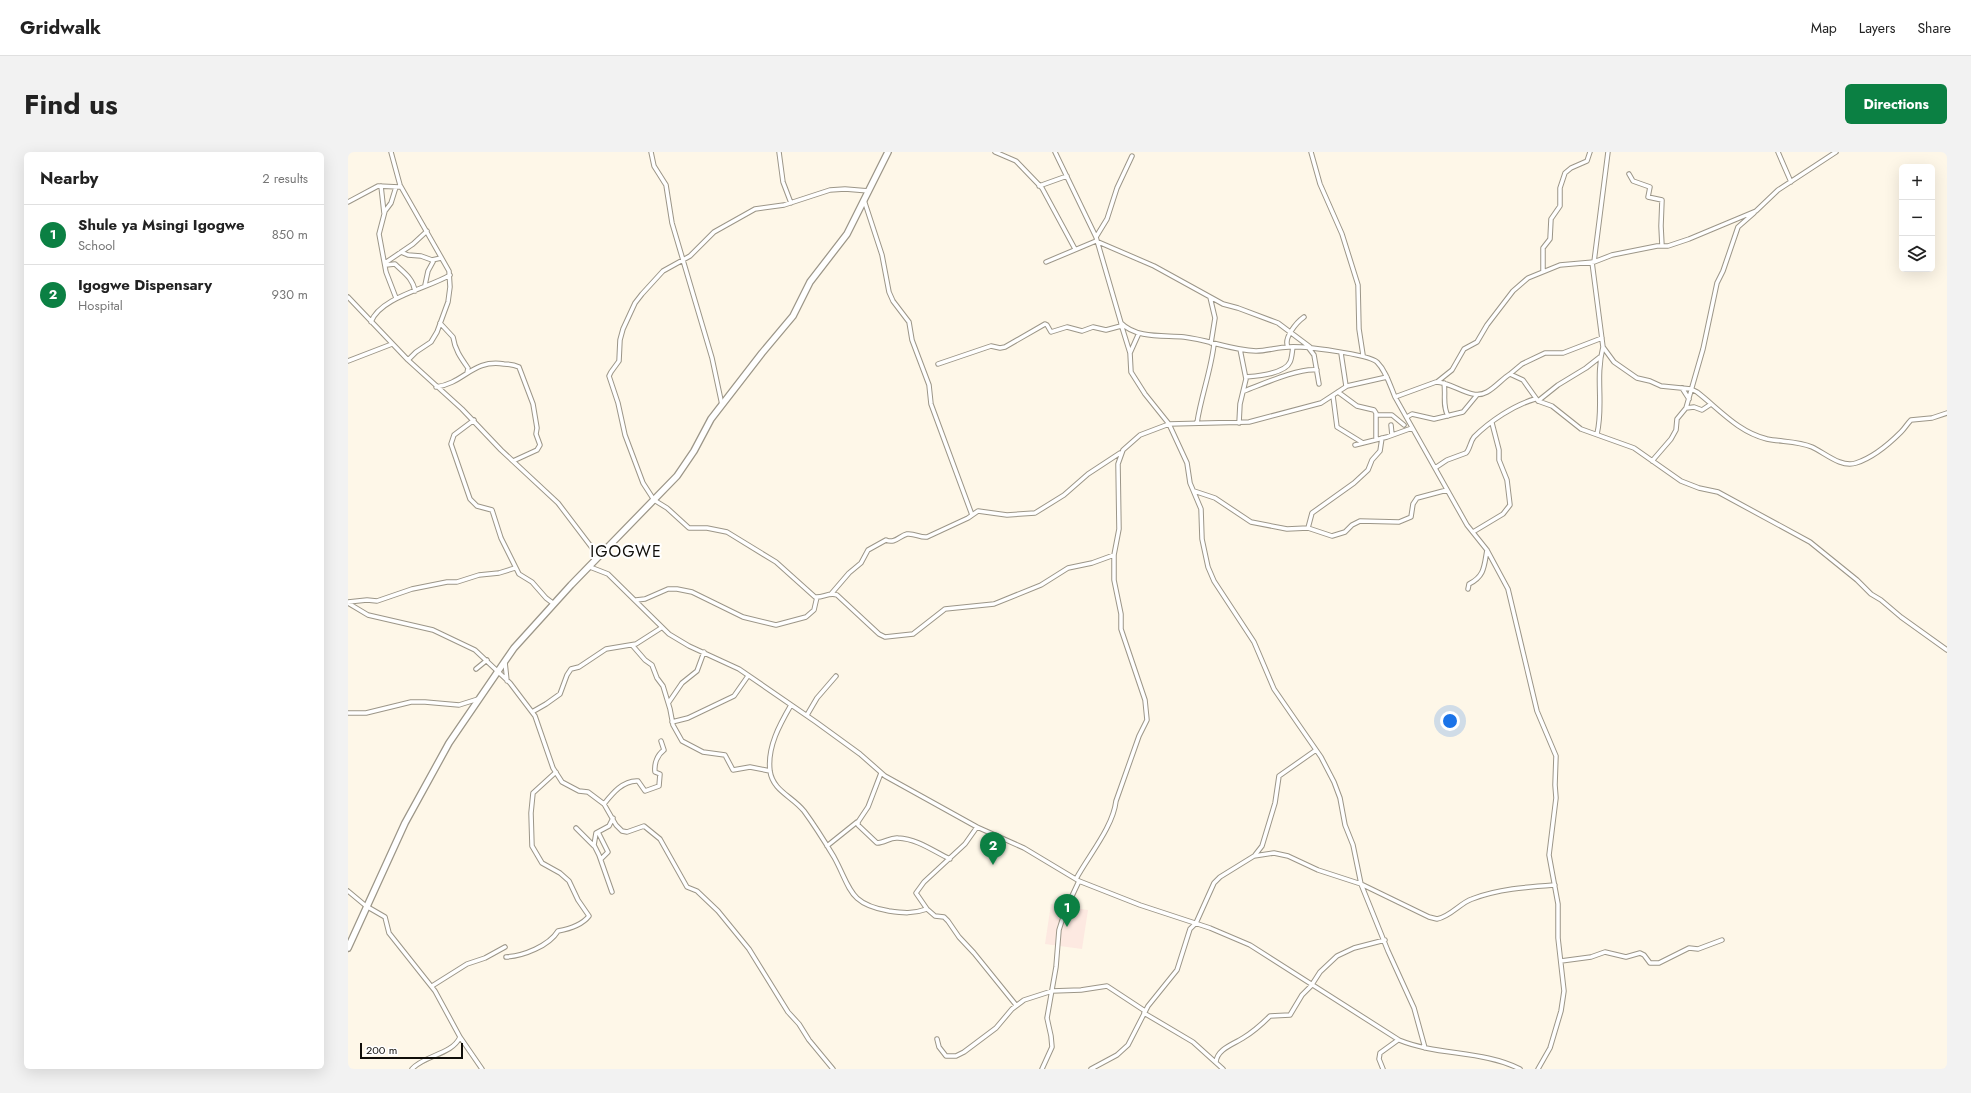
<!DOCTYPE html>
<html lang="en">
<head>
<meta charset="utf-8">
<style>
  body { margin:0; font-family:Jost,sans-serif; background:#f2f2f2; color:#222 }
  .controls { position:absolute; right:12px; top:12px; display:grid; overflow:hidden; border-radius:6px; box-shadow:0 4px 16px #0002 }
  .controls button { width:36px; height:36px; display:grid; place-items:center; padding:0; border:0; border-bottom:1px solid #e0e0e0; background:#fff; color:#222; font:20px sans-serif }
  .scale { position:absolute; left:12px; bottom:10px; width:103px; box-sizing:border-box; padding-left:4px; border:2px solid #100e09; border-top:0; font-size:11px; line-height:14px; white-space:nowrap; color:#100e09; -webkit-text-stroke:3px #fff; paint-order:stroke }
  .you { position:absolute; left:1102px; top:569px; width:14px; height:14px; margin:-10px; border:3px solid #fff; border-radius:50%; background:#1a73e8; box-shadow:0 0 0 6px #1a73e833 }
  .badge { display:grid; place-items:center; width:26px; height:26px; border-radius:50%; background:#0b8043; color:#fff; font-size:13px; font-weight:700 }
  .pin { position:absolute; translate:-50% -33px; filter:drop-shadow(0 1px 2px #0008) }
  .pin::after { content:''; position:absolute; top:21px; width:14px; height:12px; background:inherit; clip-path:polygon(0 0,100% 0,50% 100%) }
  .list { margin:0; padding:0; list-style:none }
  h2 { display:flex; justify-content:space-between; align-items:center; height:52px; margin:0; padding:0 16px; font-size:17px }
  h2 small { font-size:13px; font-weight:400; color:#767676 }
  .list li { display:grid; grid-template-columns:26px 1fr auto; gap:12px; align-items:center; box-sizing:border-box; height:60px; padding:0 16px; border-top:1px solid #e0e0e0 }
  .list b { display:block; font-size:15px; white-space:nowrap }
  .list p { margin:0; font-size:13px; white-space:nowrap; color:#767676 }
  .list em { font-size:13px; font-style:normal; color:#767676 }
  .icon { flex:none; width:22px; height:22px; fill:none; stroke:currentColor; stroke-width:2; stroke-linecap:round; stroke-linejoin:round }
  .map { position:relative; flex:none; width:1599px; height:917px; overflow:hidden; border-radius:6px }
  header { display:flex; align-items:center; gap:24px; box-sizing:border-box; height:56px; padding:0 20px; background:#fff; border-bottom:1px solid #e0e0e0 }
  header strong { font-size:19px }
  nav { display:flex; gap:22px; margin-inline-start:auto; font-size:14px }
  .intro { display:flex; align-items:center; justify-content:space-between; box-sizing:border-box; height:96px; padding:0 24px }
  h1 { margin:0; font-size:28px }
  .button { padding:10px 18px; border-radius:6px; background:#0b8043; color:#fff; font-size:14px; font-weight:700 }
  main { display:flex; gap:24px; padding:0 24px }
  aside { flex:1; background:#fff; border-radius:6px; box-shadow:0 4px 16px #0002 }
  .map>svg:first-child { display:block }
</style>
</head>
<body>
<header>
<strong>Gridwalk</strong>
<nav><a>Map</a><a>Layers</a><a>Share</a></nav>
</header>
<div class="intro"><h1>Find us</h1><a class="button">Directions</a></div>
<main>
<aside>
<h2>Nearby<small>2 results</small></h2>
<ul class="list">
<li><span class="badge">1</span><div><b>Shule ya Msingi Igogwe</b><p>School</p></div><em>850 m</em></li>
<li><span class="badge">2</span><div><b>Igogwe Dispensary</b><p>Hospital</p></div><em>930 m</em></li>
</ul>
</aside>
<div class="map">
<svg width="1599" height="917" viewBox="0 0 1599 917">
  <rect width="100%" height="100%" fill="#fef7e8"/>
  <path fill="#fde9e1" d="M703,752L740,758L734,797L697,792Z"/>
  <g fill="none" stroke-linecap="round" stroke-linejoin="round">
    <defs>
      <path id="minor" d="M43,0L52,33L101,119L102,135L100,150L89,180L83,190L68,200L60,208
        M303,0L306,14L318,33L324,71L364,206L374,253
        M431,0L435,30L443,51
        M647,0L668,9L694,36L727,97
        M707,0L748,85L773,171C789,187 816,183 836,185C861,188 883,198 908,199C919,199 930,195 941,195C955,194 1020,202 1029,210C1038,219 1042,233 1047,245L1119,373L1139,398L1160,437L1189,559L1208,604L1207,633L1208,646L1201,703L1210,752V786L1216,839L1213,859L1202,896L1190,917
        M963,0L972,32L994,82L1010,133L1011,177L1015,203
        M1430,0L1443,30
        M1281,22L1285,29L1302,35L1300,45L1314,48L1313,74L1314,94
        M33,34L36,61
        M691,34L719,24
        M521,39L497,37L482,38L436,53L407,57L366,80L342,104L315,119L294,142L287,151L275,177L272,188L271,209L263,220L261,224L270,251L277,283L295,331L306,348L319,356L341,376H359L379,380L428,410L467,445C475,446 481,440 489,443L531,482L537,485L565,482L597,457L646,452L693,433L720,416L744,411L766,403
        M516,48L534,103L541,140L545,149L561,170L564,188L581,233L583,252L624,363
        M0,50L30,34L51,35
        M748,85L759,67L769,36L784,4
        M53,100L60,103L73,104L84,108L93,106
        M698,110L748,89L806,114L875,152L890,156L930,171L962,195
        M1244,110L1255,195L1266,210L1289,226L1302,229L1313,234L1343,237L1349,240C1371,257 1390,280 1419,287C1434,290 1450,289 1464,295C1477,301 1493,316 1508,311C1524,306 1542,291 1553,280C1557,276 1559,272 1563,268L1584,266L1599,261
        M1246,110L1260,0
        M37,111L65,92L79,79
        M38,113L47,112C55,120 65,126 67,139
        M1195,119V96L1202,87L1203,67L1212,54V36L1217,21L1223,16L1239,9L1242,0
        M77,133L80,119L86,108
        M0,145L60,208L114,257L153,298L210,351L251,405
        M862,145L867,166L863,191
        M48,146L38,120L31,82L37,59L43,51L48,35
        M23,170C32,145 81,136 102,123
        M92,171L105,185C107,198 113,206 120,216L119,221
        M773,172L782,201L783,220L797,242L821,272L839,311L842,331L853,357L854,387L860,415L866,429L906,490L926,537L973,605L986,630L992,646L997,673L1005,693L1013,732L1040,799L1066,856L1077,896
        M940,195C935,186 949,170 956,165
        M960,195L966,203L971,232
        M782,201L791,181
        M993,201L998,234
        M0,209L44,192
        M590,212L643,194L652,196L657,195L697,172L699,173L703,180L719,175L734,179L745,175L758,178L773,174
        M1162,222L1174,212L1197,201H1215L1254,186
        M898,225C908,224 937,222 942,210C944,206 944,200 945,195
        M1089,230L1104,218L1116,197L1129,190L1139,173L1165,139L1180,126L1212,113L1246,110L1264,103L1309,94H1320L1341,87L1408,59L1430,38L1488,0
        M1096,231C1098,243 1094,253 1100,264
        M88,235C117,231 124,207 156,212C161,212 167,213 171,215L185,252L189,276L188,282L192,293L189,298L165,309
        M1334,236L1341,247
        M896,239C915,232 950,216 969,218
        M990,240L1009,254L1026,258L1028,261V287
        M985,244L989,275L1015,291
        M1047,245L1088,230C1105,230 1123,249 1139,240C1148,235 1154,227 1162,222L1175,228L1190,249L1204,254L1233,277L1286,296L1333,329L1351,336L1370,340L1462,390L1509,428L1523,442L1533,448L1553,465L1599,498
        M1190,249L1210,233L1238,216L1252,205
        M1338,256L1346,255L1354,258L1363,252
        M1028,263H1044L1056,273
        M1059,265L1064,262L1086,267L1115,260L1129,243
        M126,268L106,283L103,292L122,347L129,354L144,358L153,386L171,422L184,430L198,446L206,452
        M849,271C853,244 863,219 866,192
        M891,271L892,252L898,227L892,197
        M1043,273L1044,283
        M1249,282C1256,253 1247,226 1255,195
        M1007,293L1039,285L1064,276
        M1304,309L1323,287L1328,278L1329,267L1338,256L1355,197L1369,131L1375,119L1390,75L1406,61
        M1087,316L1099,308L1118,301C1122,297 1122,290 1126,285C1142,269 1166,253 1187,247
        M846,339L867,346L903,370L939,377L960,376L984,384L997,380L1004,373L1012,369L1051,370L1063,365L1065,352L1069,346L1099,338
        M960,376L964,361L1006,331L1020,318L1024,308L1032,299L1034,286
        M1125,380L1155,362L1162,353L1159,328L1151,308V298L1144,271
        M242,415L260,422L321,482L341,494L391,517L468,570L512,602L537,624L629,675L676,696L731,729L792,753L862,776L902,793L1051,888C1090,904 1134,898 1172,917
        M1120,437L1121,432C1137,424 1136,414 1139,398
        M483,442L501,421L513,411L520,398L538,388C547,392 551,384 559,382C567,381 572,386 579,385L620,366L630,359L659,363L687,361L716,343L740,322L772,301
        M288,448L297,447L320,437H329L344,440L395,465L428,473L458,465L466,458L469,445
        M0,450L19,448L29,449L64,437L99,430H109L131,423L151,421L167,416
        M0,451L20,463L85,478L127,498L162,531L187,564L205,616L214,630L231,639L240,640L256,652L268,673L274,679L279,680L296,674L312,687L339,735L349,739L370,759L401,797L440,860L451,872L461,888L485,917
        M284,493L297,508L304,513L309,526L315,534L322,557L325,573L334,589L355,600L377,603L385,618L402,615L422,619
        M157,510L159,529
        M128,517L139,508
        M321,550L334,531L349,519L356,500
        M443,553C432,572 419,595 422,619C425,639 444,644 456,659C467,674 477,690 486,705C503,736 500,752 541,759C555,761 565,762 579,757
        M184,560L198,552L212,542L219,523L223,517L231,515L258,497L288,492L313,476
        M0,561H18L63,550H77L111,553L130,547
        M459,563L469,546L488,524
        M324,570L340,566L386,544L400,524
        M533,621L520,655L510,670V673L529,691C537,691 542,685 550,686C570,687 585,699 602,707
        M256,652C264,642 275,628 290,629L297,639L311,634L312,622L307,620C306,612 309,603 316,598L313,589
        M629,675L617,692L576,730L568,741L579,757L587,764L596,765L600,769L611,785L626,801L668,853
        M228,676L246,694
        M250,680L260,700L253,707
        M479,694L509,670
        M907,703L914,694L927,651L931,624L968,598
        M728,727C741,703 765,675 768,649L791,584L799,568L797,548L773,477V462L766,428V403L771,377L770,312L775,298L792,283L821,272L901,270L973,251L999,234L1039,225
        M0,739L18,754L37,765L41,781L87,839L112,885L134,917
        M264,740L251,703L246,693L248,681L261,674L265,666
        M158,805C175,804 201,794 210,779C221,777 234,773 241,764L230,748L221,729L212,721L194,711L184,694L183,661L185,641L208,620
        M1213,809L1243,805L1257,800L1278,805L1292,801L1296,803L1302,811H1311L1341,796L1350,797L1374,788
        M84,834L119,812L137,806L157,795
        M796,861L845,890L875,917
        M589,887L591,895L598,904H608L616,900L648,876L664,857L676,848L704,839L733,838L759,834L797,859
        M868,910C869,897 886,892 895,886C905,880 914,872 922,864L942,863L954,843L963,834L972,820L989,804L1006,796L1037,788
        M64,917C76,903 104,903 112,885
        M694,917L704,895L703,884L699,866L708,815L711,778L717,759L731,729
        M743,917L769,903L780,893L800,854L829,818L842,777L848,771L866,731L872,725L906,704L926,701L940,704L970,718L1013,732L1081,765L1089,767C1102,765 1112,751 1124,747C1150,737 1179,735 1207,733
        M1035,917L1031,907L1032,901L1050,888"/>
      <path id="secondary" d="M0,796L57,671L101,591L157,509L166,496L223,433L329,324L346,299L363,267L414,201L445,164L462,130L499,82L540,0"/>
    </defs>
    <use href="#minor" stroke="#9c9688" stroke-width="5.5"/>
    <use href="#secondary" stroke="#9c9688" stroke-width="8"/>
    <use href="#minor" stroke="#fff" stroke-width="3.5"/>
    <use href="#secondary" stroke="#fff" stroke-width="5.5"/>
  </g>
  <g text-anchor="middle" stroke-width="4" stroke-linejoin="round" paint-order="stroke">
    <g font-size="16" letter-spacing="1" fill="#100e09" stroke="#fff">
      <text x="278" y="405">IGOGWE</text>
    </g>
  </g>
</svg>
<div class="controls">
<button>+</button>
<button>−</button>
<button><svg class="icon" aria-label="layers" viewBox="0 0 24 24"><path d="M12 4l9 5-9 5-9-5zM3 14l9 5 9-5"/></svg></button>
</div>
<div class="scale">200 m</div>
<div class="you"></div>
<div class="pin badge" style="left:719px;top:775px">1</div>
<div class="pin badge" style="left:645px;top:713px">2</div>
</div>
</main>
</body>
</html>
